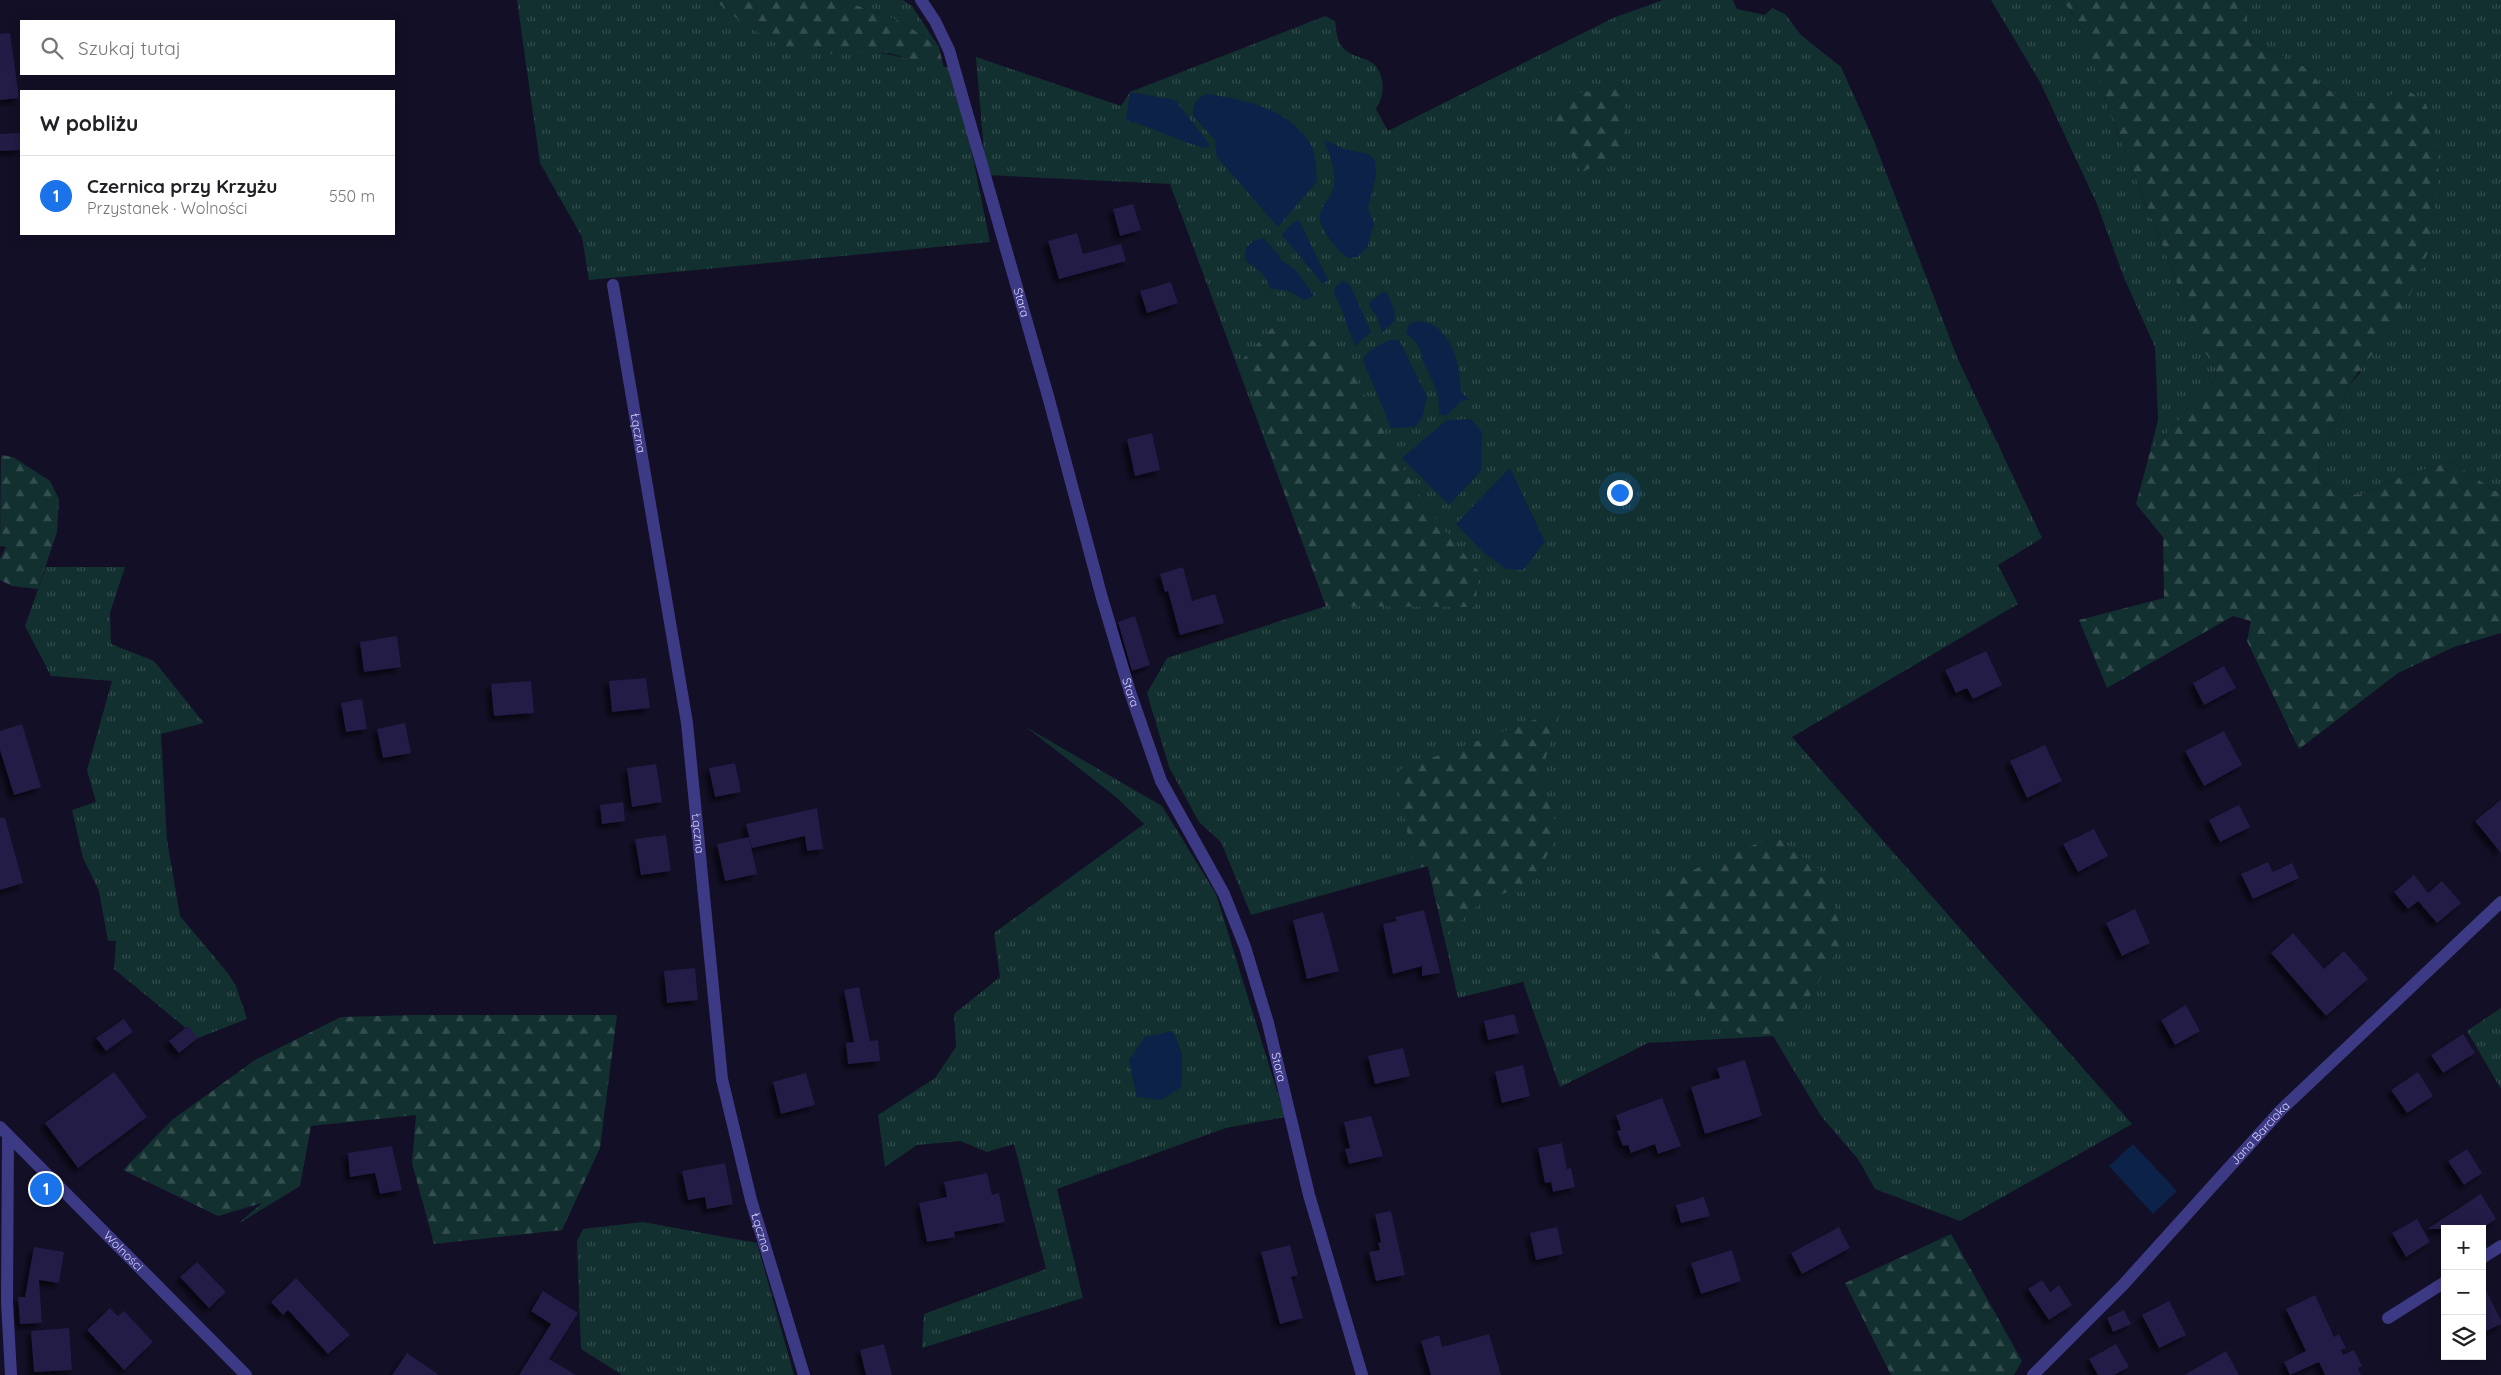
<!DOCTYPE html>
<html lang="pl">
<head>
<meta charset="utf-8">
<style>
  body { margin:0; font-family:Quicksand,sans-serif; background:#f2f2f2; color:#202124 }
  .controls { position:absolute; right:15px; bottom:15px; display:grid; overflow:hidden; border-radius:0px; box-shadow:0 2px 12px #0003 }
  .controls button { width:45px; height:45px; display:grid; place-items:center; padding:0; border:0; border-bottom:1px solid #e0e0e0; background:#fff; color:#202124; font:25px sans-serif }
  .you { position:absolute; left:1619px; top:492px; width:18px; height:18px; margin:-12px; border:4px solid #fff; border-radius:50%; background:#1a73e8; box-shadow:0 0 0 8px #1a73e833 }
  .badge { display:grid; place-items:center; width:32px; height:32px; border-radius:50%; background:#1a73e8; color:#fff; font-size:16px; font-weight:700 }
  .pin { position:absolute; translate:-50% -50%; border:2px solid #fff; box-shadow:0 1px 5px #0006 }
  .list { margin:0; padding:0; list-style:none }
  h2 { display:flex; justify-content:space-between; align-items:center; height:65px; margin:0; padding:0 20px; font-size:21px }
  h2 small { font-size:16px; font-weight:400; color:#757577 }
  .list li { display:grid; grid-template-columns:32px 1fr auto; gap:15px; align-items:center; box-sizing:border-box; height:80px; padding:0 20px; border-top:1px solid #e0e0e0 }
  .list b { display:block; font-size:19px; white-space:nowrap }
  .list p { margin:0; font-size:16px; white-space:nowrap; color:#757577 }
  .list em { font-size:16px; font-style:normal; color:#757577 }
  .icon { flex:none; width:28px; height:28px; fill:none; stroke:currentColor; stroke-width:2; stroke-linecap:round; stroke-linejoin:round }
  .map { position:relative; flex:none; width:2501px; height:1375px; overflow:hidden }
  .search { position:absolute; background:#fff; box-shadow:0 2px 12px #0003; left:20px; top:20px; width:375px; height:55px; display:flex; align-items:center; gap:12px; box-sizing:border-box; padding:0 18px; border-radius:0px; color:#757577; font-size:19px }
  .panel { position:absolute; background:#fff; box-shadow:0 2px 12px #0003; left:20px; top:90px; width:375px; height:145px; border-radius:0px }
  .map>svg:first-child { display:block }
</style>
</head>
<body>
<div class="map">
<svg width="2501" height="1375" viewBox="0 0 2501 1375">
  <defs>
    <pattern id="grass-tufts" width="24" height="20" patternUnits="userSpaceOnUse" patternTransform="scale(1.25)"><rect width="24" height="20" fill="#12302f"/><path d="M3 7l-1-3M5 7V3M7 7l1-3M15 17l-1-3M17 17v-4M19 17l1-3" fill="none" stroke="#344d4e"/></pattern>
    <pattern id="forest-firs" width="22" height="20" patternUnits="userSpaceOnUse" patternTransform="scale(1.25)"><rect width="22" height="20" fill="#12302f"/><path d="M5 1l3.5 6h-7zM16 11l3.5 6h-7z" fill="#344d4e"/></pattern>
    <filter id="shadow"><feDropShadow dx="-4.5" dy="4.5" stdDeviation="2.5" flood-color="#0009"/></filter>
  </defs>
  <rect width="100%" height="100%" fill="#130f26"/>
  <path fill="url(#grass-tufts)" d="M517,0H714L741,22L955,69L990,242L589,280L582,237L540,163Z
    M842,0H903L912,6L939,47L902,22Z
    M1663,0H1733L1737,9L1765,15L1772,8L1785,14L1801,35L1841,67L1872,136L1957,357L2042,538L1998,565L2018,604L1792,737L2132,1124L1960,1221L1875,1189L1858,1159L1821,1116L1773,1036L1648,1043L1560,1087L1523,982L1458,998L1428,866L1251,915L1221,842L1199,822L1169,767L1147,693L1167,658L1326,606L1170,184L986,175L976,57L1121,106L1130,92L1325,16L1335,21C1336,28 1337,38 1340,44C1352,63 1377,52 1382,80C1384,91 1382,99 1376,109L1388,131L1613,18Z
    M1991,0H2053L2068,7L2082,30L2093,60L2109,111L2175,277L2191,331L2216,368L2215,379L2150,452L2158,420L2155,347L2125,280L2096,202L2040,82Z
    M2247,0H2501V490L2495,491L2451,461L2392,480L2362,495L2341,493L2326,484L2319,473L2320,455L2333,431L2348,386L2360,373L2377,103L2347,102L2321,85L2307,68L2251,41L2247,26Z
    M46,567H125L110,613L111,644L154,661L204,723L161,734L167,840L180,916L227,972L236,986L247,1019L198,1038L114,969L116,941H108L99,891L83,858L72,810L96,802L87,770L112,681L51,676L25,626Z
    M1026,727L1162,806L1216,894L1285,1117L1226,1128L1057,1189L1083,1298L922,1348L924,1314L1046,1269L1014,1144L987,1152L960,1141L917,1145L885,1167L878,1115L935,1078L956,1047L954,1014L1000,977L994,933L1144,824L1116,797Z
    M2501,1008V1089L2467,1031Z
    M643,1222L757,1243L794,1375H622L581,1349L577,1241L583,1229Z"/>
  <path fill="url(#forest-firs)" d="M714,0H842L902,22L939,47L944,69L889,53L868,52L824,54L781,46L741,22Z
    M2027,0H2247V26L2251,41L2307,68L2321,85L2347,102L2377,103L2404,87L2426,104L2435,131L2439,177L2429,249L2416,283L2392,328L2348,386L2333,431L2320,455L2319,473L2326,484L2341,493L2362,495L2392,480L2451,461L2495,491L2501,490V633L2454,647L2398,673L2299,749L2247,641L2251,621L2233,616L2107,688L2079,620L2164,598L2163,537L2136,504L2150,452L2215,379L2216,369L2191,331L2175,277L2109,111L2082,30L2068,7L2053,0Z
    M1621,82L1628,86L1622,119L1626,131L1627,151L1582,172L1570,155L1549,110L1577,93L1599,90Z
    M1272,328L1321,343L1349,364L1394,453L1432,515L1479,572L1475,607L1326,606L1274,464L1243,359Z
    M1,455L13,457L50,481L59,499L57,532L38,589L12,586L0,580V559L6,547L0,546Z
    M1561,710L1540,776L1559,832L1535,879L1477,906L1444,936L1428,866L1414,869L1396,771Z
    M1775,836L1824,873L1844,939L1800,1013L1801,1022L1774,1036L1741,1034L1722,1023L1703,1008L1695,995L1654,963L1660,902L1681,875Z
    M415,1015H617L600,1148L562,1230L434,1244L412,1163L416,1115L311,1126L300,1186L238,1224L262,1203L218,1216L123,1170L172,1120L255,1060L341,1017Z
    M1951,1234L2022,1361L2014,1375H1891L1845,1283Z"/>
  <path fill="#0c2248" d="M1130,92L1175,100L1210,145L1205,148C1178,141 1153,127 1126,120Z
    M1206,94C1245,100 1286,107 1310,143C1316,152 1316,170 1317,181L1278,227L1217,157L1215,140L1193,116C1193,104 1196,99 1206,94Z
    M1324,140L1344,149L1368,154L1375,160L1376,176L1368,208L1374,223L1368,246L1358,257L1348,258C1337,250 1314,224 1321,210C1325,202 1333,194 1334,186C1337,170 1329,155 1324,140Z
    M1299,220L1328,280L1323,284L1282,235L1289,226Z
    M1263,238L1278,254L1281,260L1297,271L1314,296L1304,300C1287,290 1293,290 1271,289L1263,274L1245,260L1246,248L1253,241Z
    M1343,281L1350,285L1371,332L1355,346L1338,300L1334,295L1335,287Z
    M1383,292L1387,293L1394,310L1395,320L1382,333L1377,316L1371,309L1369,303Z
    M1418,321C1423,323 1429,322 1433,325C1455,340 1460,367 1461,392L1469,400L1461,401L1446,416L1439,414C1440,394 1434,383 1425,366C1422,360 1422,353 1419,347C1416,341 1410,338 1406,332L1409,324Z
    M1389,340H1399L1427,397L1422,418L1415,427L1391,428L1363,360L1369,351Z
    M1471,419L1482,432L1481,471L1449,505L1402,458L1447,420Z
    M1510,468L1545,542L1523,570L1506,569L1482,551L1456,524Z
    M1173,1031L1182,1054V1086L1162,1100L1137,1097L1129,1060L1145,1037Z
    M2133,1144L2177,1191L2153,1214L2109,1166Z"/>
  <path fill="#241b47" filter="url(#shadow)" d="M10,33L19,98L0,100V34Z
    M21,133V150L0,151V134Z
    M1133,204L1141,230L1120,236L1113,209Z
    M1077,233L1083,254L1121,244L1126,261L1059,279L1048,241Z
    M1171,282L1178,303L1147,313L1140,291Z
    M1152,433L1160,470L1135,476L1127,439Z
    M1183,567L1192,601L1215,594L1224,623L1180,635L1168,591L1165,592L1160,574Z
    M1135,616L1150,665L1132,671L1118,622Z
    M397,636L401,667L364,672L360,642Z
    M1986,651L2002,685L1973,699L1967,688L1956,693L1945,670Z
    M2224,666L2236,688L2204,705L2193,683Z
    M646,678L650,708L612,712L609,681Z
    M531,681L534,713L494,716L491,684Z
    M362,699L367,729L346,732L341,703Z
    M405,723L411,753L383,758L377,729Z
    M22,724L41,787L14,795L0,750V731Z
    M2224,731L2242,765L2204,786L2185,751Z
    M2045,745L2062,781L2027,798L2010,761Z
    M735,763L741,792L715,797L709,768Z
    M656,764L662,802L632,807L627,768Z
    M2501,800V853L2475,821Z
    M623,802L625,821L602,824L600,805Z
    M2239,805L2250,827L2220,842L2209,820Z
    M817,808L823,849L807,851L805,836L752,848L746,824Z
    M0,818H5L23,883L0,890Z
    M2094,829L2108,856L2078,872L2063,844Z
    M666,835L671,871L641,875L635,839Z
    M749,837L757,874L725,881L717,844Z
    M2268,862L2273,872L2292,863L2299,878L2253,899L2241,874Z
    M2414,875L2428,893L2442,881L2461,903L2437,923L2418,901L2421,899L2408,909L2394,892Z
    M2135,909L2150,943L2122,956L2106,923Z
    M1424,910L1440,973L1422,976V966L1393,974L1383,924L1397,921L1395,917Z
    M1323,912L1339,971L1307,979L1293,920Z
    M2293,933L2324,969L2344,951L2368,979L2326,1016L2271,953Z
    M695,968L698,1000L667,1003L664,971Z
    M859,987L870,1041L878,1040L880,1061L848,1064L846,1043L854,1042L844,990Z
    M2186,1005L2200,1031L2175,1045L2161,1020Z
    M1514,1014L1519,1033L1488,1040L1484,1021Z
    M124,1019L133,1032L106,1051L96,1038Z
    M188,1026L198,1038L179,1053L169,1041Z
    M2463,1034L2475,1053L2443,1073L2431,1055Z
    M1403,1048L1410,1076L1375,1084L1368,1056Z
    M1745,1060L1762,1116L1705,1134L1691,1087L1720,1078L1717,1068Z
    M1523,1065L1530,1096L1502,1103L1495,1072Z
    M114,1072L147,1117L78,1168L45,1123Z
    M2418,1072L2433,1096L2407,1113L2391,1090Z
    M806,1073L815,1105L781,1114L773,1082Z
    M1662,1098L1681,1146L1658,1154L1655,1144L1631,1153L1628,1145L1623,1146L1617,1131L1621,1130L1616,1115Z
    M1371,1116L1383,1156L1349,1164L1345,1149L1350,1148L1344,1122Z
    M1562,1143L1567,1169L1571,1168L1575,1187L1553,1192L1551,1182L1545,1183L1538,1148Z
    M392,1146L402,1190L380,1194L375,1173L350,1177L348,1153Z
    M2467,1149L2482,1173L2464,1185L2448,1161Z
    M725,1163L733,1204L707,1209L705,1197L688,1200L682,1171Z
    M987,1173L992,1195L999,1193L1005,1222L954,1232L955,1237L927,1242L919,1203L947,1197L944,1182Z
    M2481,1194L2496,1219L2481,1229H2427Z
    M1704,1197L1710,1216L1681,1223L1676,1205Z
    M1391,1211L1405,1275L1376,1281L1369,1252L1380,1250L1378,1243L1381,1242L1375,1214Z
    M2417,1219L2430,1242L2406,1257L2392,1233Z
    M1557,1227L1563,1254L1536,1260L1530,1233Z
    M1839,1227L1850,1248L1802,1274L1791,1253Z
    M1290,1245L1298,1275L1291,1277L1303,1318L1280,1324L1261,1252Z
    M34,1247L64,1252L59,1283L39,1280L42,1323L20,1324L18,1297H25Z
    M1732,1250L1741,1281L1701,1294L1691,1263Z
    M197,1262L226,1292L209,1308L180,1277Z
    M296,1278L350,1335L328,1354L288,1310L283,1315L271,1302Z
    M2042,1280L2050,1292L2059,1285L2072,1305L2049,1320L2028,1289Z
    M2482,1282L2501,1321V1324L2482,1333Z
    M543,1291L578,1313L549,1359L576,1375H519L551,1324L531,1311Z
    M2315,1295L2334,1337L2339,1334L2346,1348L2341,1350L2343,1355L2354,1350L2362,1366L2358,1368L2361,1375H2325L2319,1362L2290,1375L2284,1362L2306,1351L2286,1309Z
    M2169,1301L2186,1335L2159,1348L2142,1315Z
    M110,1308L118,1316L124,1311L153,1342L124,1370L87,1330Z
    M2124,1310L2131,1324L2113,1332L2107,1318Z
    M69,1328L72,1370L34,1372L31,1331Z
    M1489,1334L1501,1375H1431L1421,1341L1439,1335L1442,1347Z
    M884,1344L892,1375H866L860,1350Z
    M2116,1344L2129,1367L2114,1375H2098L2089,1359Z
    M2226,1351L2239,1375H2184Z
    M407,1353L439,1375H392Z"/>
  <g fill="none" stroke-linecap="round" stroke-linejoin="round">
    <g stroke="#3d3a85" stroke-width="12">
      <path id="s1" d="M921,0L935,21L949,50L1048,396L1102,598L1130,692L1161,781L1224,894L1245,947L1268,1023L1309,1195L1362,1375"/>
      <path id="s2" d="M613,285L687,723L722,1079L751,1200L804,1375"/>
      <path id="s3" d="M0,1127L246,1375"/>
      <path d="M8,1136L7,1302L11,1375"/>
      <path d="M2482,1258L2501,1246"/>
      <path d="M2388,1318L2445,1282"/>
      <path id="s4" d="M2033,1375L2123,1285L2281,1110L2501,902"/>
    </g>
  </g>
  <g text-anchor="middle" stroke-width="4" stroke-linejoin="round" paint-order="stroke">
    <g font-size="12" fill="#d9d4ff" stroke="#130f26">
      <text dy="4" stroke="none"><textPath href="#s1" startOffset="320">Stara</textPath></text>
      <text dy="4" stroke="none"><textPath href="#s2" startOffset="150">Łączna</textPath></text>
      <text dy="4" stroke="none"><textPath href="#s1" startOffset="725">Stara</textPath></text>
      <text dy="4" stroke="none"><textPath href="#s2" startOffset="555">Łączna</textPath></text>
      <text dy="4" stroke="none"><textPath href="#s1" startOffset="1130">Stara</textPath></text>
      <text dy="4" stroke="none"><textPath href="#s4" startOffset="332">Jana Barcioka</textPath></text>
      <text dy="4" stroke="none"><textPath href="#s2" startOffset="960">Łączna</textPath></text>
      <text dy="4" stroke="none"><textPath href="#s3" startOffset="175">Wolności</textPath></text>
    </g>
  </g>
</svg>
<div class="controls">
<button>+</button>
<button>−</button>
<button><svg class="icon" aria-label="layers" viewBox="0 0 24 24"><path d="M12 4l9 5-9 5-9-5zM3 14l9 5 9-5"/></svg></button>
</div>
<div class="you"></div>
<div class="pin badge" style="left:46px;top:1189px">1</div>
<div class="search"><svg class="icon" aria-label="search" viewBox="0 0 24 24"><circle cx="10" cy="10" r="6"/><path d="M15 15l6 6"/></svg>Szukaj tutaj</div>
<section class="panel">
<h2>W pobliżu<small></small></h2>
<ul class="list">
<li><span class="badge">1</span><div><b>Czernica przy Krzyżu</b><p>Przystanek · Wolności</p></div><em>550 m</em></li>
</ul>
</section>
</div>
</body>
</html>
